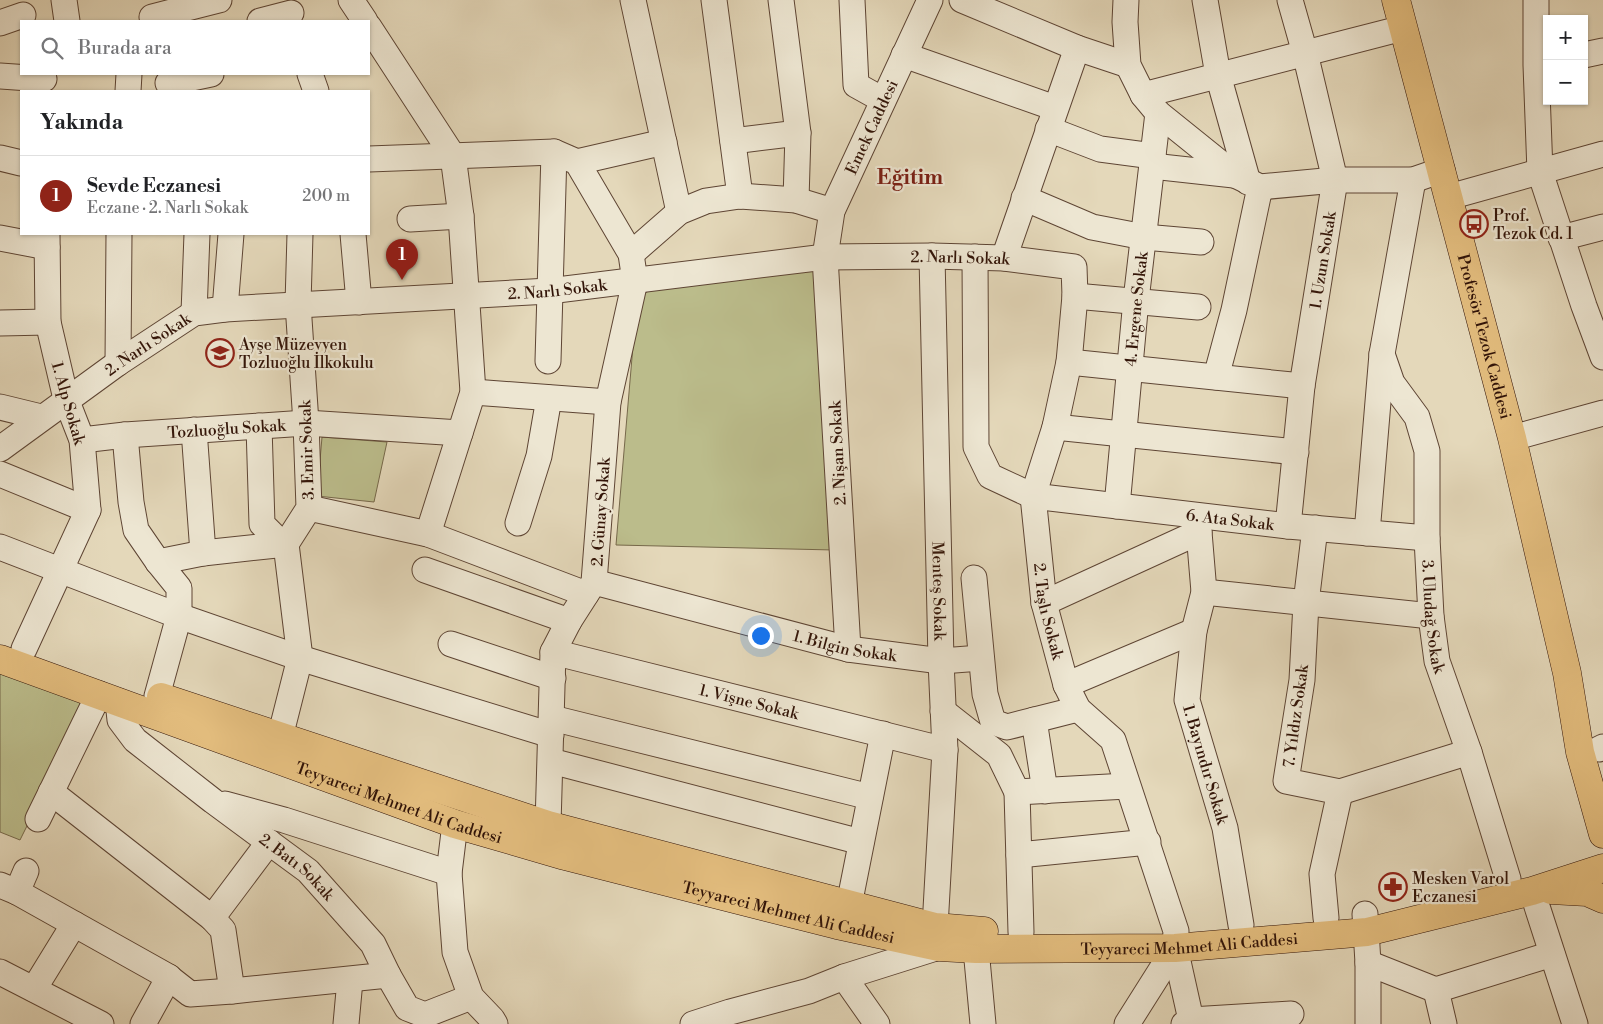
<!DOCTYPE html>
<html lang="tr">
<head>
<meta charset="utf-8">
<style>
  body { margin:0; font-family:"Libre Bodoni",serif; background:#f2f2f2; color:#202124 }
  .controls { position:absolute; right:15px; top:15px; display:grid; overflow:hidden; border-radius:0px; box-shadow:0 1px 4px #0004 }
  .controls button { width:45px; height:45px; display:grid; place-items:center; padding:0; border:0; border-bottom:1px solid #e0e0e0; background:#fff; color:#202124; font:25px sans-serif }
  .you { position:absolute; left:760px; top:635px; width:18px; height:18px; margin:-12px; border:4px solid #fff; border-radius:50%; background:#1a73e8; box-shadow:0 0 0 8px #1a73e833 }
  .badge { display:grid; place-items:center; width:32px; height:32px; border-radius:50%; background:#8f2418; color:#fff; font-size:16px; font-weight:700 }
  .pin { position:absolute; translate:-50% -41px; filter:drop-shadow(0 1px 2px #0008) }
  .pin::after { content:''; position:absolute; top:26px; width:18px; height:15px; background:inherit; clip-path:polygon(0 0,100% 0,50% 100%) }
  .list { margin:0; padding:0; list-style:none }
  h2 { display:flex; justify-content:space-between; align-items:center; height:65px; margin:0; padding:0 20px; font-size:21px }
  h2 small { font-size:16px; font-weight:400; color:#757577 }
  .list li { display:grid; grid-template-columns:32px 1fr auto; gap:15px; align-items:center; box-sizing:border-box; height:80px; padding:0 20px; border-top:1px solid #e0e0e0 }
  .list b { display:block; font-size:19px; white-space:nowrap }
  .list p { margin:0; font-size:16px; white-space:nowrap; color:#757577 }
  .list em { font-size:16px; font-style:normal; color:#757577 }
  .icon { flex:none; width:28px; height:28px; fill:none; stroke:currentColor; stroke-width:2; stroke-linecap:round; stroke-linejoin:round }
  .map { position:relative; flex:none; width:1603px; height:1024px; overflow:hidden }
  .search { position:absolute; background:#fff; box-shadow:0 1px 4px #0004; left:20px; top:20px; width:350px; height:55px; display:flex; align-items:center; gap:12px; box-sizing:border-box; padding:0 18px; border-radius:0px; color:#757577; font-size:19px }
  .panel { position:absolute; background:#fff; box-shadow:0 1px 4px #0004; left:20px; top:90px; width:350px; height:145px; border-radius:0px }
  .map>svg:first-child { display:block }
</style>
</head>
<body>
<div class="map">
<svg width="1603" height="1024" viewBox="0 0 1603 1024">
  <rect width="100%" height="100%" fill="#e4d8ba"/>
  <filter id="stains"><feTurbulence type="fractalNoise" baseFrequency=".004" numOctaves="4"/><feColorMatrix values="0 0 0 0 .2 0 0 0 0 .09 0 0 0 0 .02 0 0 0 .5 -.17"/></filter>
  <radialGradient id="worn" r=".72"><stop offset=".6" stop-color="#630" stop-opacity="0"/><stop offset="1" stop-color="#630" stop-opacity=".3"/></radialGradient>
  <path fill="#bbbc8b" stroke="#76684a" d="M819,263L834,550L616,545L637,299L661,282Z
    M322,437L387,442L374,502L317,496Z
    M0,670L88,703L20,840L0,832Z"/>
  <g fill="none" stroke-linecap="round" stroke-linejoin="round">
    <defs>
      <g id="minor">
        <path d="M64,0L67,21"/>
        <path d="M351,0L365,21"/>
        <path d="M633,0L679,212"/>
        <path d="M714,0L740,196"/>
        <path d="M781,0L798,133L796,200"/>
        <path d="M852,0L856,85L883,100"/>
        <path d="M962,0L1077,48L1128,65"/>
        <path d="M1126,0L1125,22L1128,65L1143,95L1158,113L1235,175L1260,187L1335,180H1413L1442,170"/>
        <path d="M1205,0L1218,75L1248,182"/>
        <path d="M1536,0V65L1540,172L1584,306L1603,357"/>
        <path d="M152,17L219,0"/>
        <path d="M260,21L291,13"/>
        <path d="M0,23L23,15"/>
        <path d="M369,27L453,156L461,216L473,392L428,534"/>
        <path d="M904,55L1055,108"/>
        <path d="M1584,55L1603,51"/>
        <path d="M310,74L316,91"/>
        <path d="M0,76L44,79"/>
        <path d="M168,83L211,74"/>
        <path d="M128,91L129,74"/>
        <path d="M1143,95L1403,28"/>
        <path d="M1048,129L1100,149L1153,156"/>
        <path d="M733,141L798,133"/>
        <path d="M0,158L21,163"/>
        <path d="M369,159L554,152L577,162L631,254L635,281L608,402L594,582L569,621L553,652L548,825"/>
        <path d="M577,162L664,142"/>
        <path d="M1152,166L1234,175"/>
        <path d="M1449,197L1603,154"/>
        <path d="M1024,198L1092,227L1144,237L1201,242"/>
        <path d="M410,219L461,216"/>
        <path d="M353,234L359,302"/>
        <path d="M0,238L47,247"/>
        <path d="M1561,238L1603,227"/>
        <path d="M631,254L679,212L706,201L740,196L796,200L832,211"/>
        <path id="s1" d="M932,256L941,661L945,750L935,927"/>
        <path id="s2" d="M975,257L976,447L990,476L1033,496L1288,526L1427,538"/>
        <path d="M1004,258L1077,48"/>
        <path d="M1075,296L1198,307"/>
        <path d="M225,309L231,234"/>
        <path d="M194,313L197,234"/>
        <path d="M0,323L48,322"/>
        <path id="s3" d="M1382,354L1392,383L1417,417L1427,451V538L1431,616L1437,661L1469,752L1508,879"/>
        <path d="M548,361L554,152"/>
        <path d="M1069,362L1302,386"/>
        <path d="M118,363L119,234"/>
        <path d="M1216,377L1234,310L1260,187"/>
        <path d="M473,392L608,402"/>
        <path d="M0,407L41,417"/>
        <path d="M259,426L262,524L275,537L286,544"/>
        <path d="M1055,427L1296,452"/>
        <path d="M194,430L203,553"/>
        <path d="M125,435L131,502L136,530L158,562L179,588V616L157,696"/>
        <path d="M1512,438L1603,413"/>
        <path id="s4" d="M82,440L125,435L306,423L460,433"/>
        <path id="s5" d="M0,449L118,363L194,313L225,309L549,291L825,257L932,256L1004,258L1074,267L1075,296L1069,362L1055,427L1033,496L1044,603L1066,685L1078,709L1113,740L1176,931L1175,948L1127,1024"/>
        <path d="M0,474L88,510"/>
        <path id="s6" d="M1117,506L1136,300L1158,113"/>
        <path d="M309,508L428,534L586,594"/>
        <path id="s7" d="M1193,516L1199,532L1204,592L1194,631L1187,700L1225,828L1241,925"/>
        <path d="M518,523L539,456L549,398"/>
        <path id="s8" d="M1288,526L1302,386L1335,180L1305,53L1290,0"/>
        <path d="M1315,528L1306,603L1302,680L1286,781L1340,792L1322,874L1326,918"/>
        <path d="M1367,533L1382,354L1413,180"/>
        <path d="M0,547L179,616L300,658L551,735"/>
        <path d="M158,562L203,553L286,544"/>
        <path d="M425,570L569,621"/>
        <path d="M974,578L985,694L993,722L1007,727L1078,709"/>
        <path id="s9" d="M594,582L848,649L941,661L981,658"/>
        <path d="M1204,592L1431,616"/>
        <path d="M1044,603L1199,532"/>
        <path d="M451,644L553,678"/>
        <path d="M24,649L88,510L82,440L66,399L48,322L47,234"/>
        <path id="s10" d="M848,649L825,257L832,211L930,0"/>
        <path id="s11" d="M553,652L945,750"/>
        <path d="M1066,685L1194,631"/>
        <path id="s12" d="M118,701L120,720L135,740L213,801L308,871L373,944L388,975L407,1008L425,1015L471,997"/>
        <path d="M943,711L999,755L1017,792L1127,786"/>
        <path d="M552,718L870,797"/>
        <path d="M1034,720L1045,791"/>
        <path d="M280,737L300,658L286,544L309,508L306,423L298,304L300,234"/>
        <path d="M1599,749L1603,747"/>
        <path d="M551,761L861,842"/>
        <path d="M51,792L212,918"/>
        <path d="M1017,792L1021,932"/>
        <path d="M1340,792L1469,752"/>
        <path d="M225,804L284,820L449,873"/>
        <path d="M38,819L99,694"/>
        <path d="M455,824L449,873L455,952L471,997L492,1019L495,1024"/>
        <path d="M1019,855L1148,842"/>
        <path d="M0,885L17,892L167,976L190,994L232,991L388,975"/>
        <path d="M1532,891L1575,1024"/>
        <path d="M17,892L26,871"/>
        <path d="M849,905L883,734"/>
        <path d="M1365,914L1368,963V1024"/>
        <path d="M1175,948L1191,1020L1184,1024"/>
        <path d="M976,949L983,1024"/>
        <path d="M1368,963L1436,990L1552,954"/>
        <path d="M0,972L101,1024"/>
        <path d="M844,977L877,1024"/>
        <path d="M34,989L74,924"/>
        <path d="M1436,990L1444,1024"/>
        <path d="M232,991L223,930L212,918L269,842"/>
        <path d="M143,1024L169,977"/>
        <path d="M346,1024L350,980"/>
        <path d="M693,1024L730,1012L809,991L844,977L939,947"/>
        <path d="M1193,1024L1191,1020L1291,1014"/>
      </g>
      <g id="major">
        <path id="s13" d="M1396,0L1512,438L1567,673L1580,752L1603,834"/>
        <path id="s14" d="M0,659L455,824L565,856L837,925L939,947L976,949L1175,948L1367,932L1532,891L1603,868"/>
        <path d="M161,697L548,825L935,927L984,931"/>
        <path d="M1551,890L1587,892L1603,899"/>
      </g>
    </defs>
    <use href="#minor" stroke="#5e4534" stroke-width="27"/>
    <use href="#major" stroke="#321408" stroke-width="29"/>
    <use href="#minor" stroke="#ede6d2" stroke-width="25"/>
    <use href="#major" stroke="#e2bc7d" stroke-width="28"/>
  </g>
  <defs>
    <symbol id="bus-ring" viewBox="-11 -11 22 22"><circle r="9.5" fill="#ede6d2" stroke="#8f2418" stroke-width="1.5"/><path d="M-5-6H5V4H4V6H2V4H-2V6H-4V4H-5ZM-3.5-4V0h7V-4ZM-3.5 1.2v1.5H-2V1.2ZM2 1.2v1.5H3.5V1.2Z" fill="#8f2418"/></symbol>
    <symbol id="school-ring" viewBox="-11 -11 22 22"><circle r="9.5" fill="#ede6d2" stroke="#8f2418" stroke-width="1.5"/><path d="M0-5L7-2L0 1L-7-2ZM-4 1L0 2.5L4 1V4Q0 6-4 4Z" fill="#8f2418"/></symbol>
    <symbol id="pharmacy-ring" viewBox="-11 -11 22 22"><circle r="9.5" fill="#ede6d2" stroke="#8f2418" stroke-width="1.5"/><path d="M-2-6h4v4h4v4h-4v4h-4v-4h-4v-4h4Z" fill="#8f2418"/></symbol>
  </defs>
  <g fill-rule="evenodd">
    <use href="#bus-ring" x="1458" y="208" width="32" height="32"/>
    <use href="#school-ring" x="204" y="337" width="32" height="32"/>
    <use href="#pharmacy-ring" x="1377" y="871" width="32" height="32"/>
  </g>
  <g text-anchor="middle" stroke-width="4.5" stroke-linejoin="round" paint-order="stroke">
    <g font-size="16" fill="#321408" stroke="#ede6d2">
      <text dy="6" stroke="none"><textPath href="#s10" startOffset="532">Emek Caddesi</textPath></text>
      <text dy="6" stroke="none"><textPath href="#s5" startOffset="1006">2. Narlı Sokak</textPath></text>
      <text dy="6" stroke="none"><textPath href="#s8" startOffset="268">1. Uzun Sokak</textPath></text>
      <text dy="6" stroke="none"><textPath href="#s5" startOffset="601">2. Narlı Sokak</textPath></text>
      <text dy="6" stroke="none"><textPath href="#s6" startOffset="198">4. Ergene Sokak</textPath></text>
      <text dy="6" stroke="none"><textPath href="#s13" startOffset="348">Profesör Tezok Caddesi</textPath></text>
      <text dy="6" stroke="none"><textPath href="#s5" startOffset="181">2. Narlı Sokak</textPath></text>
      <text transform="translate(69 403) rotate(74)" y="6">1. Alp Sokak</text>
      <text dy="6" stroke="none"><textPath href="#s4" startOffset="145">Tozluoğlu Sokak</textPath></text>
      <text transform="translate(306 450) rotate(-92)" y="6">3. Emir Sokak</text>
      <text transform="translate(837 453) rotate(-93)" y="6">2. Nişan Sokak</text>
      <text transform="translate(600 512) rotate(-86)" y="6">2. Günay Sokak</text>
      <text dy="6" stroke="none"><textPath href="#s2" startOffset="468">6. Ata Sokak</textPath></text>
      <text dy="6" stroke="none"><textPath href="#s1" startOffset="335">Menteş Sokak</textPath></text>
      <text dy="6" stroke="none"><textPath href="#s5" startOffset="1471">2. Taşlı Sokak</textPath></text>
      <text dy="6" stroke="none"><textPath href="#s3" startOffset="274">3. Uludağ Sokak</textPath></text>
      <text dy="6" stroke="none"><textPath href="#s9" startOffset="259">1. Bilgin Sokak</textPath></text>
      <text dy="6" stroke="none"><textPath href="#s11" startOffset="202">1. Vişne Sokak</textPath></text>
      <text transform="translate(1295 716) rotate(-82)" y="6">7. Yıldız Sokak</text>
      <text dy="6" stroke="none"><textPath href="#s7" startOffset="254">1. Bayındır Sokak</textPath></text>
      <text dy="6" stroke="none"><textPath href="#s14" startOffset="424">Teyyareci Mehmet Ali Caddesi</textPath></text>
      <text dy="6" stroke="none"><textPath href="#s12" startOffset="250">2. Batı Sokak</textPath></text>
      <text dy="6" stroke="none"><textPath href="#s14" startOffset="829">Teyyareci Mehmet Ali Caddesi</textPath></text>
      <text dy="6" stroke="none"><textPath href="#s14" startOffset="1234">Teyyareci Mehmet Ali Caddesi</textPath></text>
    </g>
    <g font-size="16" fill="#321408" stroke="#ede6d2" text-anchor="start">
      <text x="1493" y="221">Prof.<tspan x="1493" dy="18">Tezok Cd. 1</tspan></text>
      <text x="239" y="350">Ayşe Müzeyyen<tspan x="239" dy="18">Tozluoğlu İlkokulu</tspan></text>
      <text x="1412" y="884">Mesken Varol<tspan x="1412" dy="18">Eczanesi</tspan></text>
    </g>
    <g font-size="21" font-weight="bold" fill="#7a1f14" stroke="#ede6d2">
      <text x="910" y="184">Eğitim</text>
    </g>
  </g>
  <rect width="100%" height="100%" filter="url(#stains)"/>
  <rect width="100%" height="100%" fill="url(#worn)"/>
</svg>
<div class="controls">
<button>+</button>
<button>−</button>
</div>
<div class="you"></div>
<div class="pin badge" style="left:402px;top:280px">1</div>
<div class="search"><svg class="icon" aria-label="search" viewBox="0 0 24 24"><circle cx="10" cy="10" r="6"/><path d="M15 15l6 6"/></svg>Burada ara</div>
<section class="panel">
<h2>Yakında<small></small></h2>
<ul class="list">
<li><span class="badge">1</span><div><b>Sevde Eczanesi</b><p>Eczane · 2. Narlı Sokak</p></div><em>200 m</em></li>
</ul>
</section>
</div>
</body>
</html>
